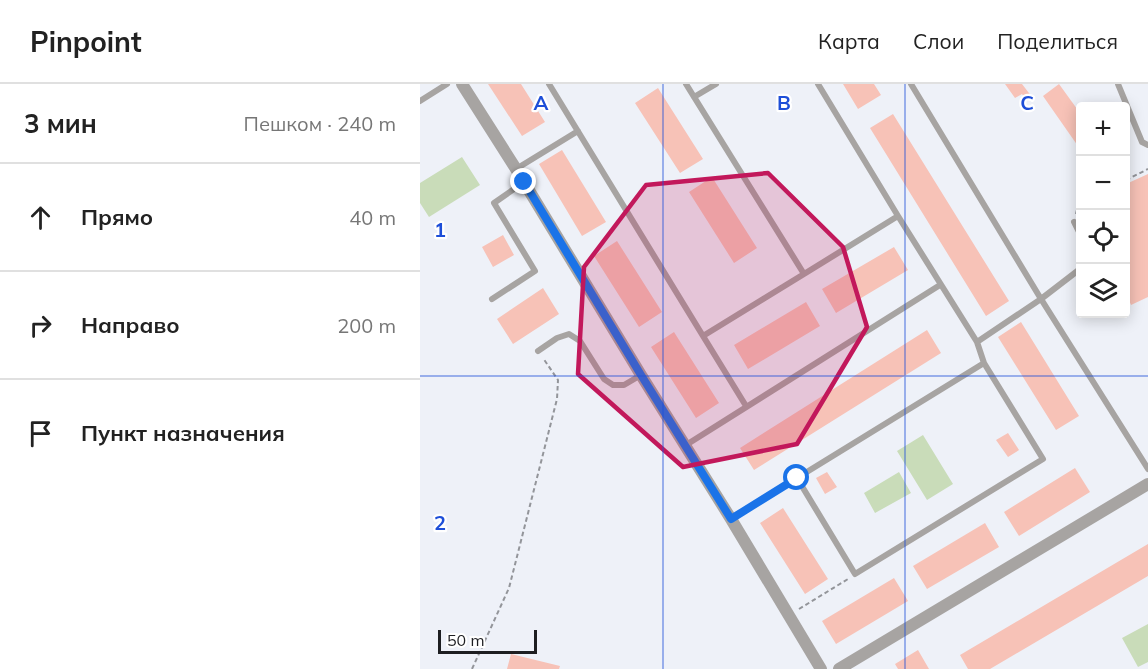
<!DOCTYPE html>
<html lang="ru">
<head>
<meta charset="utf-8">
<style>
  body { margin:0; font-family:Mulish,sans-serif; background:#f6f6f6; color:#222 }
  .controls { position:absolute; right:18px; top:18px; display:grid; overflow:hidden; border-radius:6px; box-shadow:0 3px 15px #0003 }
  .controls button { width:54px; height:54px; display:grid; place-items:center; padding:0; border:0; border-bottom:2px solid #e0e0e0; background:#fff; color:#222; font:30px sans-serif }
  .scale { position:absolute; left:18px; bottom:15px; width:99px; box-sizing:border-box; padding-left:6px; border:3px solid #1d1e21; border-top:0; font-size:16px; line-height:21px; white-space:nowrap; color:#1d1e21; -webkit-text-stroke:4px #fff; paint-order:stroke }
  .stop { position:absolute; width:18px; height:18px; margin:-14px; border:4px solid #1a73e8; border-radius:50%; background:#fff }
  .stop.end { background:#1a73e8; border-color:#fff; box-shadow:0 2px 6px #0008 }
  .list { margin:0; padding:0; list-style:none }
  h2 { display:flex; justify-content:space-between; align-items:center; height:78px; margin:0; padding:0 24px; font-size:26px }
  h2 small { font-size:20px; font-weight:400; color:#767676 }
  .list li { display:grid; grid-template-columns:39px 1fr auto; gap:18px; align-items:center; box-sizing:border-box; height:108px; padding:0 24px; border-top:2px solid #e0e0e0 }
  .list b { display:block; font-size:22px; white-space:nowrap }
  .list em { font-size:20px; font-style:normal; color:#767676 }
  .icon { flex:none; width:33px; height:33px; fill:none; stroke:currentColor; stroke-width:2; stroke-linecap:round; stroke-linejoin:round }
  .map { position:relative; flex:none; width:728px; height:585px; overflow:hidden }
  header { display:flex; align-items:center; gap:36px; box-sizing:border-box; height:84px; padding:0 30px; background:#fff; border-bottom:2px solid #e0e0e0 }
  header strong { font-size:28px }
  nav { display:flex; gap:33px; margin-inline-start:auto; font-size:21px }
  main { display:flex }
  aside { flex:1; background:#fff }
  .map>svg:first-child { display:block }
</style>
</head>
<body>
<header>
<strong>Pinpoint</strong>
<nav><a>Карта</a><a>Слои</a><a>Поделиться</a></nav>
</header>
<main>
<aside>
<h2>3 мин<small>Пешком · 240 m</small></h2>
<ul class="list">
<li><svg class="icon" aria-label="ahead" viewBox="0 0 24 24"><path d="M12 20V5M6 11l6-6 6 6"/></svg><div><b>Прямо</b></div><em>40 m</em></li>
<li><svg class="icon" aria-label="right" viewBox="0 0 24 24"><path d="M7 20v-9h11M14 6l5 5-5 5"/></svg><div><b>Направо</b></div><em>200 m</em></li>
<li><svg class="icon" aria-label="arrive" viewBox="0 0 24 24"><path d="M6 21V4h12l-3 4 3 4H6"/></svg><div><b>Пункт назначения</b></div></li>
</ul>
</aside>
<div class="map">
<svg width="728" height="585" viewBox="0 0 728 585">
  <rect width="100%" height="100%" fill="#eef1f8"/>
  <path fill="#c9dcb9" d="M42,73L60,101L9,133L0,119V99Z
    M503,351L533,400L507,416L477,367Z
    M479,388L491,409L455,429L444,409Z
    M728,540V578L718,583L702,554Z"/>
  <path fill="#f7c2b7" d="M68,0H101L125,38L102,52Z
    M423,0H454L461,11L438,25Z
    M585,0H602L612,13L607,17L602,10L595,14Z
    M639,0L660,29V65L623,12Z
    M238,4L283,75L260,89L215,19Z
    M473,30L589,217L566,232L450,44Z
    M142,66L186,138L162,152L119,80Z
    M728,90V213L711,221L706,209V100Z
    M292,93L337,164L314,179L269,108Z
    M83,151L94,171L73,183L62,163Z
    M197,157L242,228L219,243L174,172Z
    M474,163L488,186L416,229L402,205Z
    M123,204L139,230L93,260L77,235Z
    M386,218L400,242L328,285L314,261Z
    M601,238L659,332L636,346L578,253Z
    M507,246L521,269L334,386L320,364Z
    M254,248L299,319L276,334L231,263Z
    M588,349L599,366L588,373L576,356Z
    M655,384L670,408L599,452L584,428Z
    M407,388L417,403L405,410L396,394Z
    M363,424L408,495L385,510L340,439Z
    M565,439L579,463L507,505L493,482Z
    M728,460V492L570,585H548L540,571Z
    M474,494L488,517L416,560L402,537Z
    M498,566L509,585H478L475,580Z
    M91,570L140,582L139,585H87Z"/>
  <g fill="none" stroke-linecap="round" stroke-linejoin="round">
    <path stroke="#93959a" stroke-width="2" stroke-dasharray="4.5 3" stroke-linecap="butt" d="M706,96L728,85
      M656,130L659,117L660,116
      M379,525L428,495
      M52,585L89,504L137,315L138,296L123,274"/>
    <path stroke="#a7a4a2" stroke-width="6" d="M129,0L283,252L384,190L266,0
      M491,0L621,215L728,385
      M698,0L722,58L728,61
      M274,13L296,0
      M0,17L27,0
      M96,85L158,47
      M654,138L660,150
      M384,190L478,132
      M72,215L115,187L74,119L104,98
      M283,252L326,322
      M557,258L621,215L660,185
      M118,267L137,254L149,250L160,257L184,295L193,301H204L221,291
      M266,361L520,201
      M377,394L564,279
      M311,435L377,394L435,490L623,375L564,279L557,258L478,132L398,0"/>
    <path stroke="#a7a4a2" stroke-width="12" d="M42,0L96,85L221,291L311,435L401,585
      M419,585L728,400"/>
  </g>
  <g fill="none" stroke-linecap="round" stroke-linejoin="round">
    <path stroke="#1a73e8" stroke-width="8" d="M104,98L221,291L311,435L377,394"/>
  </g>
  <path fill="#c2185b" fill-opacity="0.2" stroke="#c2185b" stroke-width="4.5" stroke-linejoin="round" d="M348,89L423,163L447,243L377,360L263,383L158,290L164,183L226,101Z"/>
  <path fill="none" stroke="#1d4ed8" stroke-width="1.5" stroke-opacity="0.55" d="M243,0V585M485,0V585M0,292H728"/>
  <g font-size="20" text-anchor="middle" font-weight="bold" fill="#1d4ed8" stroke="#fff" stroke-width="4.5" stroke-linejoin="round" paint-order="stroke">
    <text x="121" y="26">A</text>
    <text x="364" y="26">B</text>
    <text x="607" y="26">C</text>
    <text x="20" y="153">1</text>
    <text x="20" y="446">2</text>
  </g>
</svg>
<div class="controls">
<button>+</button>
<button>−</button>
<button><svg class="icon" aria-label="locate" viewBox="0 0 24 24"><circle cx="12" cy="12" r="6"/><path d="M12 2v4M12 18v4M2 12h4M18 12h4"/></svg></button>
<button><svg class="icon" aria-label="layers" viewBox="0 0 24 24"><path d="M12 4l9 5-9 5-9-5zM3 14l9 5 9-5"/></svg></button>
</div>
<div class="scale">50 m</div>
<div class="stop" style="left:377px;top:394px"></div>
<div class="stop end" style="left:104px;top:98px"></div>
</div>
</main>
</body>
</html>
